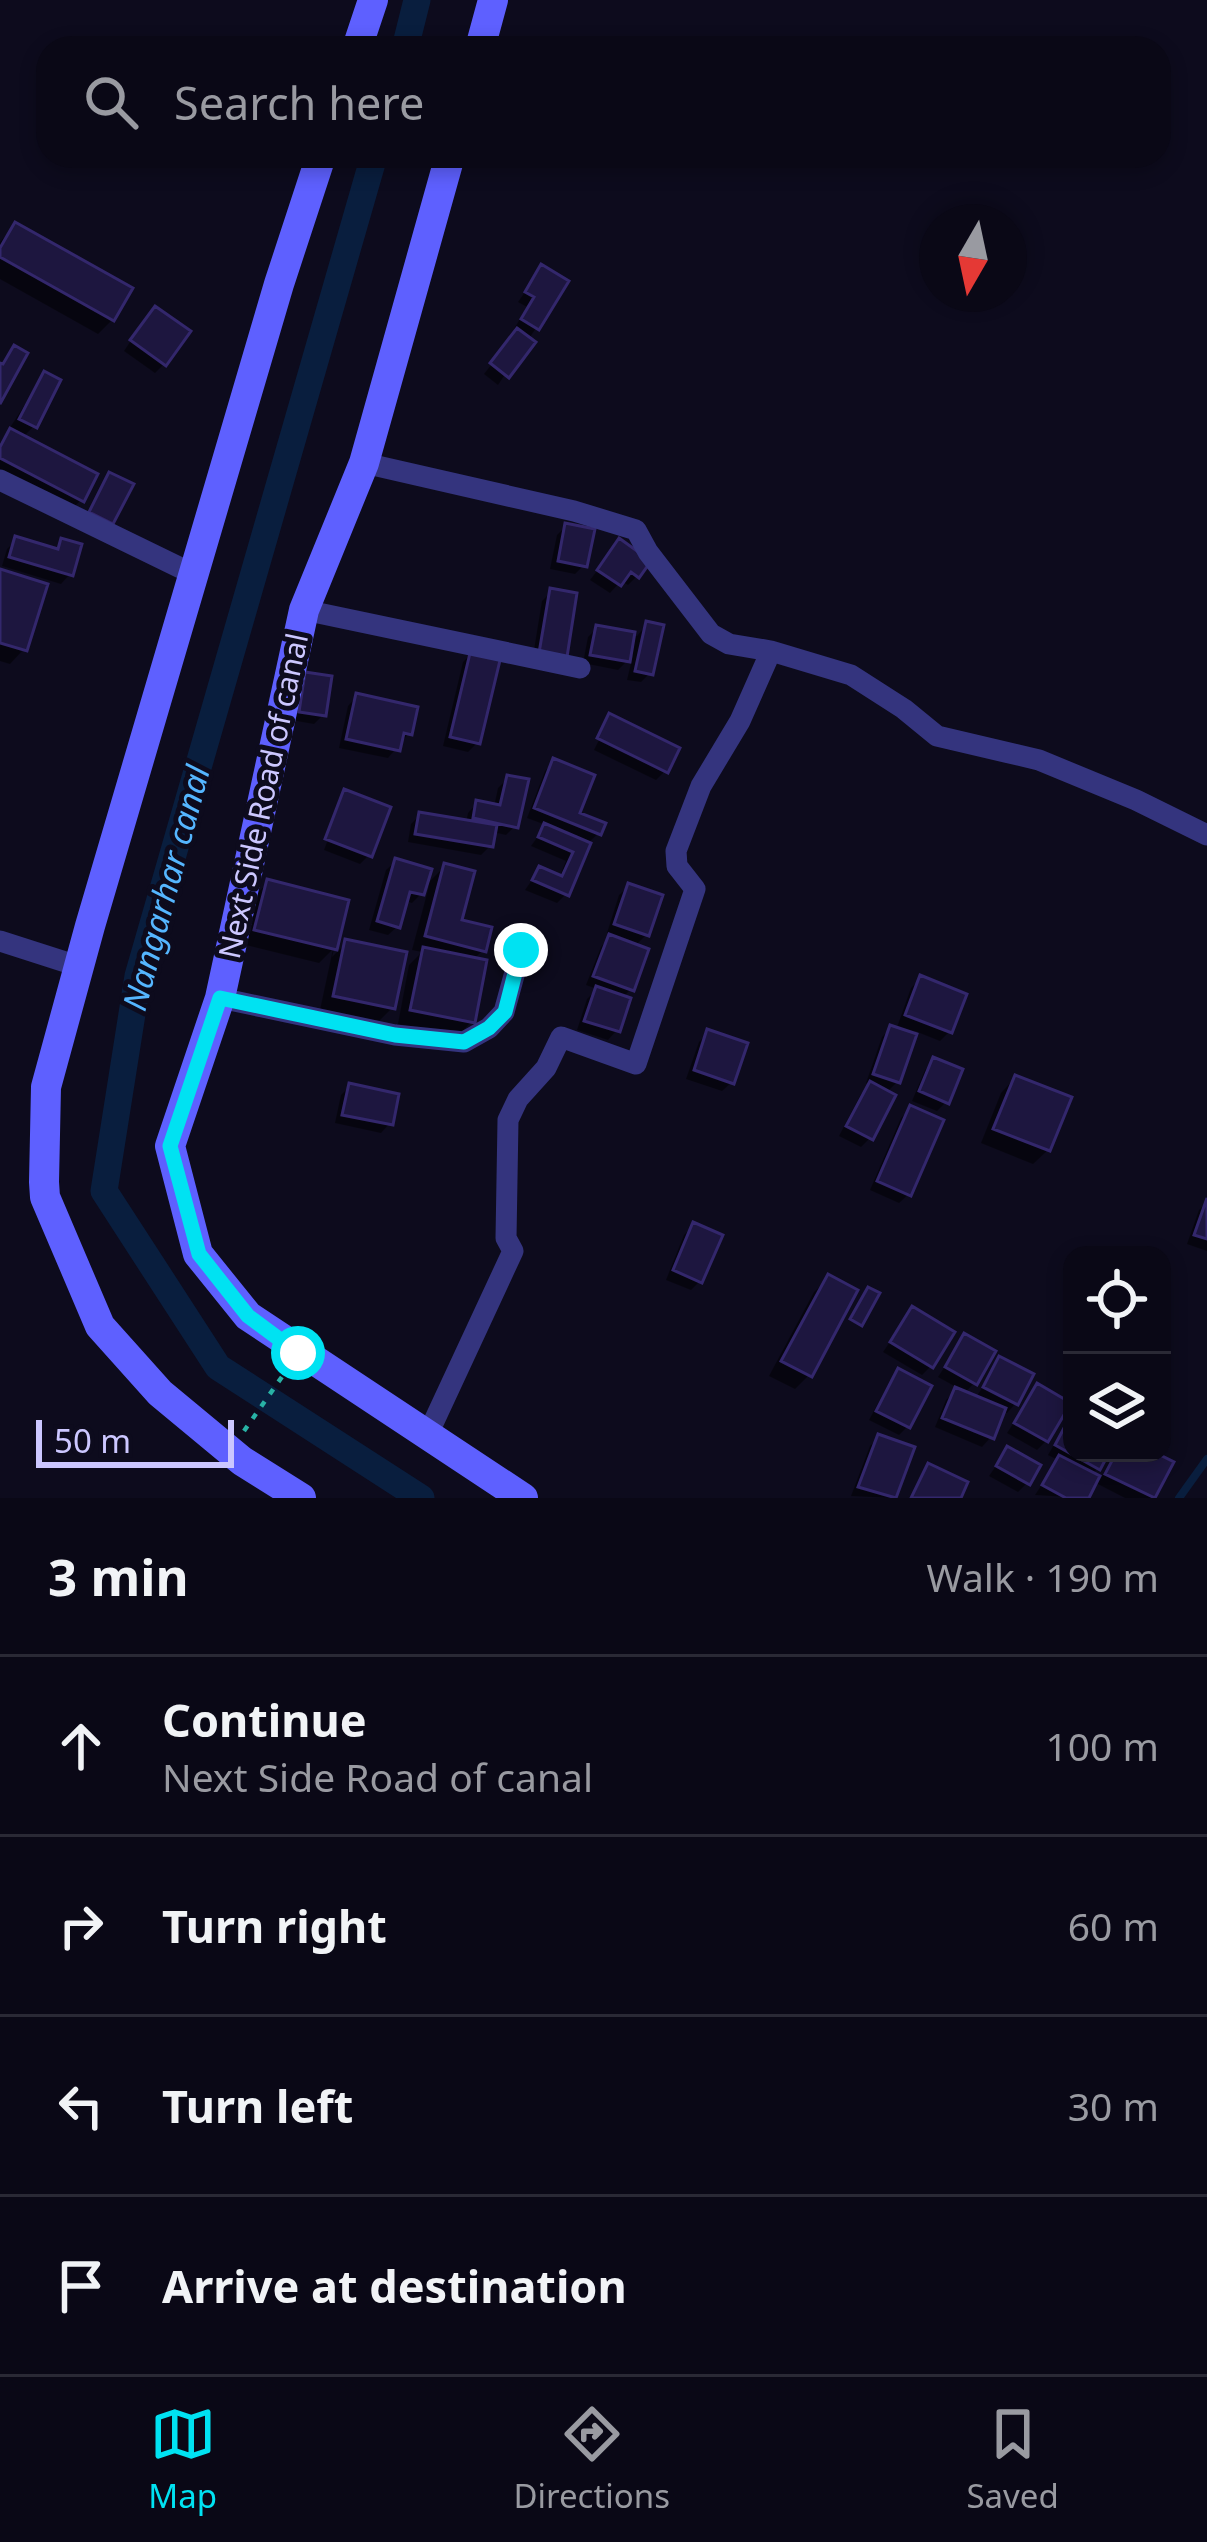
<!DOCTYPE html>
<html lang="en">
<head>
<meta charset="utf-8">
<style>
  body { margin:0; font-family:"Noto Sans",sans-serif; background:#181623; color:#f1f3f6 }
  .controls { position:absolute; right:36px; bottom:36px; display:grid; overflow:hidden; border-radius:24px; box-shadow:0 6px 18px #0003 }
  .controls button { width:108px; height:108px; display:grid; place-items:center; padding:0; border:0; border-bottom:3px solid #2a2935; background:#0a0816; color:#f1f3f6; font:60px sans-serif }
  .compass { position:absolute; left:919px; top:204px; width:108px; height:108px; border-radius:50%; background:#0a0816; box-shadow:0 6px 18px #0003; rotate:189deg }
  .scale { position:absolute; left:36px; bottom:30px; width:198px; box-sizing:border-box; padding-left:12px; border:6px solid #ccc7ff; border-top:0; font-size:33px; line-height:42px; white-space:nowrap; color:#ccc7ff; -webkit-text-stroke:9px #0d0b1d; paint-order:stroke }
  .stop { position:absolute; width:36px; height:36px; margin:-27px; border:9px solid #00e2f2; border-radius:50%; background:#fff }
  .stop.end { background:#00e2f2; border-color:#fff; box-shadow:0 3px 12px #0008 }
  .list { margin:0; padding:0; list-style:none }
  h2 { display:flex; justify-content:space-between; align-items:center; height:156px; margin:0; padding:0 48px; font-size:51px }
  h2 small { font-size:39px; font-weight:400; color:#999aa1 }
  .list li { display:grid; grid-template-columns:78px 1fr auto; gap:36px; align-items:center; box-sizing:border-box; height:180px; padding:0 48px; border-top:3px solid #2a2935 }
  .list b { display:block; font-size:45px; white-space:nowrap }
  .list p { margin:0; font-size:39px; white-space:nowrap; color:#999aa1 }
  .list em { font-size:39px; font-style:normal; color:#999aa1 }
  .icon { flex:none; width:66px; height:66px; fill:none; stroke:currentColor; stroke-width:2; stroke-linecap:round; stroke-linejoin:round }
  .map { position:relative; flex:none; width:1207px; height:1498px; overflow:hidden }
  .search { position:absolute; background:#0a0816; box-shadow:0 6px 18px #0003; left:36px; right:36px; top:36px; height:132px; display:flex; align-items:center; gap:30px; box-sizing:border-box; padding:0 42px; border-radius:36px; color:#999aa1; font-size:45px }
  .sheet { height:876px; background:#0a0816 }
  nav { display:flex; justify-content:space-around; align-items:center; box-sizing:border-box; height:168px; border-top:3px solid #2a2935; background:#0a0816; font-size:33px; color:#999aa1 }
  nav a { display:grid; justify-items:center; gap:6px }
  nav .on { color:#00e2f2 }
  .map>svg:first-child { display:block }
</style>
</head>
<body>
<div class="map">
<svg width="1207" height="1498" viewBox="0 0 1207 1498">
  <rect width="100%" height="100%" fill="#0d0b1d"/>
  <path fill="#0007" d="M16,225L112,320L98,334L0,279V242Z
    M542,268L536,328L498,385L484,374L518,331L514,329L527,307L518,302Z
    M146,318L164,364L155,373L124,351Z
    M44,375L34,426L22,438L81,500L72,509L0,471V443Z
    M566,526L584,565L575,574L550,569L557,535Z
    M16,540L53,551L62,541L70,574L61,584L2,566L7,549Z
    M619,542L637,576L628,585L621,581L610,593L590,580Z
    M0,573L24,649L10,664L0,661Z
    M551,592L554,665L532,662L542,601Z
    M647,624L650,673L641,682L627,680L633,655L618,670L583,663L588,637L597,628L637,636Z
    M472,653L477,743L468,752L443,746L463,662Z
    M306,675L323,715L314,724L291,720Z
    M357,696L409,733L388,758L339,748L348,706Z
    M609,717L665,771L656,780L594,750L607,724H603Z
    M554,762L576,814L599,833L589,842L566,894L557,903L525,890L539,870L559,878L566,861L531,846L546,825L527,818L545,771Z
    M508,778L515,826L506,835L493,832L491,845L481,855L408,842L411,824L420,815L466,823L468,813L477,803L494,807L498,788Z
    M344,793L369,855L360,864L324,850L343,800H338Z
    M396,861L423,888L445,866L459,922L483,950L473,960L472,1021L458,1036L398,1024L409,965L422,952L412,950L429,886L412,903L405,901L398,926L388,935L369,930L386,870Z
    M268,883L346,902L332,957L346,943L392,1008L378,1022L320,1010L333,949L319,963L242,944L253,897Z
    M629,886L647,934L634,947L631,989L622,998L617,1030L608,1040L577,1030L587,999L597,989L586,985L601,947L612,935L607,933L619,895Z
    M920,979L949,1032L940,1041L915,1031L897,1082L886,1093L870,1138L861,1147L839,1136L861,1094L870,1085L866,1083L882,1037L891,1028L896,1030L911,988Z
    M708,1033L732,1082L722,1091L686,1079L699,1042Z
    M934,1061L946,1102L937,1111L912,1101L925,1070Z
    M1015,1078L1048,1150L1033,1164L981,1143L1001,1093Z
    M350,1086L390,1123L381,1133L335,1123L341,1095Z
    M910,1109L909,1194L899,1203L870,1190L901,1118Z
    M1207,1202V1251L1187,1244L1199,1210Z
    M693,1226L700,1281L691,1290L666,1280L684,1235Z
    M829,1278L809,1375L795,1389L769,1376L814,1292Z
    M912,1310L931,1366L922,1375L883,1352Z
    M964,1337L974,1383L964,1394L975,1399L1000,1360L1016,1403L1007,1413L1002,1410L991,1437L982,1447L935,1427L946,1400L958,1388L938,1377Z
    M899,1372L908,1426L899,1435L869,1420L890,1381Z
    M1037,1387L1046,1441L1037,1450L1007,1433Z
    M1072,1414V1453L1098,1468L1091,1475L1100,1480L1114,1453H1150L1170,1463L1152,1498H1125L1094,1482L1085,1498L1035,1495L1058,1460L1048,1455Z
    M879,1437L911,1449L893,1498L851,1496L870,1446Z
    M1007,1450L1027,1483L1018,1492L989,1476Z"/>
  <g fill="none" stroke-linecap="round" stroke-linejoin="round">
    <path stroke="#091e3e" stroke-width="8" d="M1179,1498L1207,1459"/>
    <path stroke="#091e3e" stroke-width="27" d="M405,48L417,0
      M374,156L138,976L104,1191L218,1367L421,1498"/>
  </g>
  <path fill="#1d163f" stroke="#33276c" stroke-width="3" d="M15,222L133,288L114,321L0,257V248Z
    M541,264L569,281L539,330L521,319L534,297L525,292Z
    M155,306L191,331L166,366L130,340Z
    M517,328L536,342L509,378L490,363Z
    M14,345L28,353L0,404V363L3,364Z
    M44,371L61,380L37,428L19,419Z
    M10,428L98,474L84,502L0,458V447Z
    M109,472L134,484L113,524L89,512Z
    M565,523L595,529L587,567L558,561Z
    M15,536L58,549L61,538L82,544L73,576L9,557Z
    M619,538L651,561L639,578L631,572L621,586L597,570Z
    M0,569L48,584L27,651L0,643Z
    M550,588L577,593L567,657L539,653Z
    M646,621L664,625L653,675L635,671Z
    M596,625L635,632L630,662L590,655Z
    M471,649L501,656L480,744L450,737Z
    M305,672L332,676L326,716L299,712Z
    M356,693L418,707L412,735L404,733L400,751L346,739Z
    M609,713L680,748L668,773L597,738Z
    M553,758L595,775L580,813L606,823L601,835L534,808Z
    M507,775L529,779L518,828L473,818L476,800L500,805Z
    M344,789L391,807L372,857L325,839Z
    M419,812L497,825L493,847L415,834Z
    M544,823L591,843L569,896L532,880L539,866L562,876L573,852L538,837Z
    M395,858L432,869L424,895L410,892L400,928L377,921Z
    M444,863L475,871L462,920L492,927L486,952L425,936Z
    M267,879L349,900L337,950L254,930Z
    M628,883L663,895L649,936L614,924Z
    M609,934L649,949L634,991L593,976Z
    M345,939L407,952L395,1009L333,996Z
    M423,947L487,960L475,1023L410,1010Z
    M920,975L967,994L952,1033L905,1015Z
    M596,986L631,998L620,1032L584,1021Z
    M890,1025L917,1034L900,1083L873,1074Z
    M707,1029L748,1043L734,1084L694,1070Z
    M933,1057L963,1069L949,1104L919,1091Z
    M1015,1075L1072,1097L1050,1151L993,1129Z
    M870,1081L896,1095L873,1140L846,1126Z
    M349,1083L399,1094L393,1125L342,1115Z
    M910,1105L944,1120L911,1196L877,1181Z
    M1207,1198V1239L1194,1235Z
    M693,1222L723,1235L702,1283L673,1270Z
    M828,1274L858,1290L812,1377L781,1361Z
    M868,1287L880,1293L862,1326L850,1319Z
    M912,1306L955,1332L933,1368L890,1342Z
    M964,1333L996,1351L977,1385L945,1367Z
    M999,1356L1034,1374L1018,1405L983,1387Z
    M898,1368L932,1386L910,1428L876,1411Z
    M1037,1383L1071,1403L1048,1442L1014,1423Z
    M955,1387L1006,1408L994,1439L942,1418Z
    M1072,1413V1453H1109L1100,1470L1055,1445Z
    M878,1434L915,1447L896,1498L858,1487Z
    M1007,1446L1041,1465L1030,1485L996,1466Z
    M1116,1453H1156L1174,1462L1155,1498L1105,1474Z
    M1059,1455L1100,1476L1089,1498H1066L1042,1485Z
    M928,1463L968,1482L961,1498H911Z"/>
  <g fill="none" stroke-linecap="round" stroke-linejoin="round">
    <path stroke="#28b2a5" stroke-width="4.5" stroke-dasharray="6 9" stroke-linecap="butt" d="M244,1431L286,1371"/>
    <path stroke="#34347e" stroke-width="21" d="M364,463L574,511L636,530L648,552L711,634L729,644L771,651L851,675L904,709L937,736L1039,760L1136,800L1207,835
      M0,480L193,574
      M304,610L580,668
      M0,941L81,967
      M220,998L395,1035L464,1042L489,1028L504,1012L521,950
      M428,1434L513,1251L506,1238L508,1120L518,1099L546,1068L561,1037L636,1064L695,889L677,866L676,851L701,786L740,721L771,651"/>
    <path stroke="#5e60ff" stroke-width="30" d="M357,48L373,0
      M480,48L493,0
      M450,156L364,463L304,610L220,998L170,1146L198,1254L248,1316L523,1498
      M301,1498L242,1461L160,1393L100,1326L45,1197L44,1182L46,1087L90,926L279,284L321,156"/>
  </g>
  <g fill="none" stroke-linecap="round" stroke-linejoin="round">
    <path stroke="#00e2f2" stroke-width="15" d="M298,1353L248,1316L199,1254L170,1146L220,998L395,1035L464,1042L489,1028L505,1012L521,950"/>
  </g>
  <g text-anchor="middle" stroke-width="10" stroke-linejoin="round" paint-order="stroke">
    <g font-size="30" fill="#ccc7ff" stroke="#0d0b1d">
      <text transform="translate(264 796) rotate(-78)" y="10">Next Side Road of canal</text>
    </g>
    <g font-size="33" font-style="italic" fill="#55b6ff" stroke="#0d0b1d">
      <text transform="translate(166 888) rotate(-75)" y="12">Nangarhar canal</text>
    </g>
  </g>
</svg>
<div class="controls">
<button><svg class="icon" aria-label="locate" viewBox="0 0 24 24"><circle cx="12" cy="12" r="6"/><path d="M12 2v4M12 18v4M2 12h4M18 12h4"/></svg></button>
<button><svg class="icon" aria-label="layers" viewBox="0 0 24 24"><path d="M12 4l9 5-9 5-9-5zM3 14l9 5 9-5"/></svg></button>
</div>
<svg class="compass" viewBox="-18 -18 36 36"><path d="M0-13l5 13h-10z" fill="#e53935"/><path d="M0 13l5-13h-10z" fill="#999aa1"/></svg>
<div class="scale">50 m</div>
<div class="stop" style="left:298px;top:1353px"></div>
<div class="stop end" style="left:521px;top:950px"></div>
<div class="search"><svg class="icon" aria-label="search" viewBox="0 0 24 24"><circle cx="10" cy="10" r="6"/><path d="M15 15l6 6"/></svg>Search here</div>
</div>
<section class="sheet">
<h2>3 min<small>Walk · 190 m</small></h2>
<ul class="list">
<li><svg class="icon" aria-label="ahead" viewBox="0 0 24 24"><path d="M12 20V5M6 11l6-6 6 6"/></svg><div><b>Continue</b><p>Next Side Road of canal</p></div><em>100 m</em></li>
<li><svg class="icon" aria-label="right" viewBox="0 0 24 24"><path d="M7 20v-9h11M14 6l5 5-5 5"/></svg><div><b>Turn right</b></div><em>60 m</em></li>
<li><svg class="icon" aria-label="left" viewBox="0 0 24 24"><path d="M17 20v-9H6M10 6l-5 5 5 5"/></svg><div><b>Turn left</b></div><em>30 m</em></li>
<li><svg class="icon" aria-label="arrive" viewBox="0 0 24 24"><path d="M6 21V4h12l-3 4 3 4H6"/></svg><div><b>Arrive at destination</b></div></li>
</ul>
</section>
<nav>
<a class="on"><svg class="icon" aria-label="map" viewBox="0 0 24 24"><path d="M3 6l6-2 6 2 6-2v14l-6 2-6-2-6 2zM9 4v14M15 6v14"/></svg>Map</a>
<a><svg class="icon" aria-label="directions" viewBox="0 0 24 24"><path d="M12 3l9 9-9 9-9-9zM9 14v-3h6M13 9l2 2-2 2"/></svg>Directions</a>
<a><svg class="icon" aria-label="saved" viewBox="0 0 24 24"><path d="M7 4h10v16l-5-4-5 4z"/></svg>Saved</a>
</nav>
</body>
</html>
